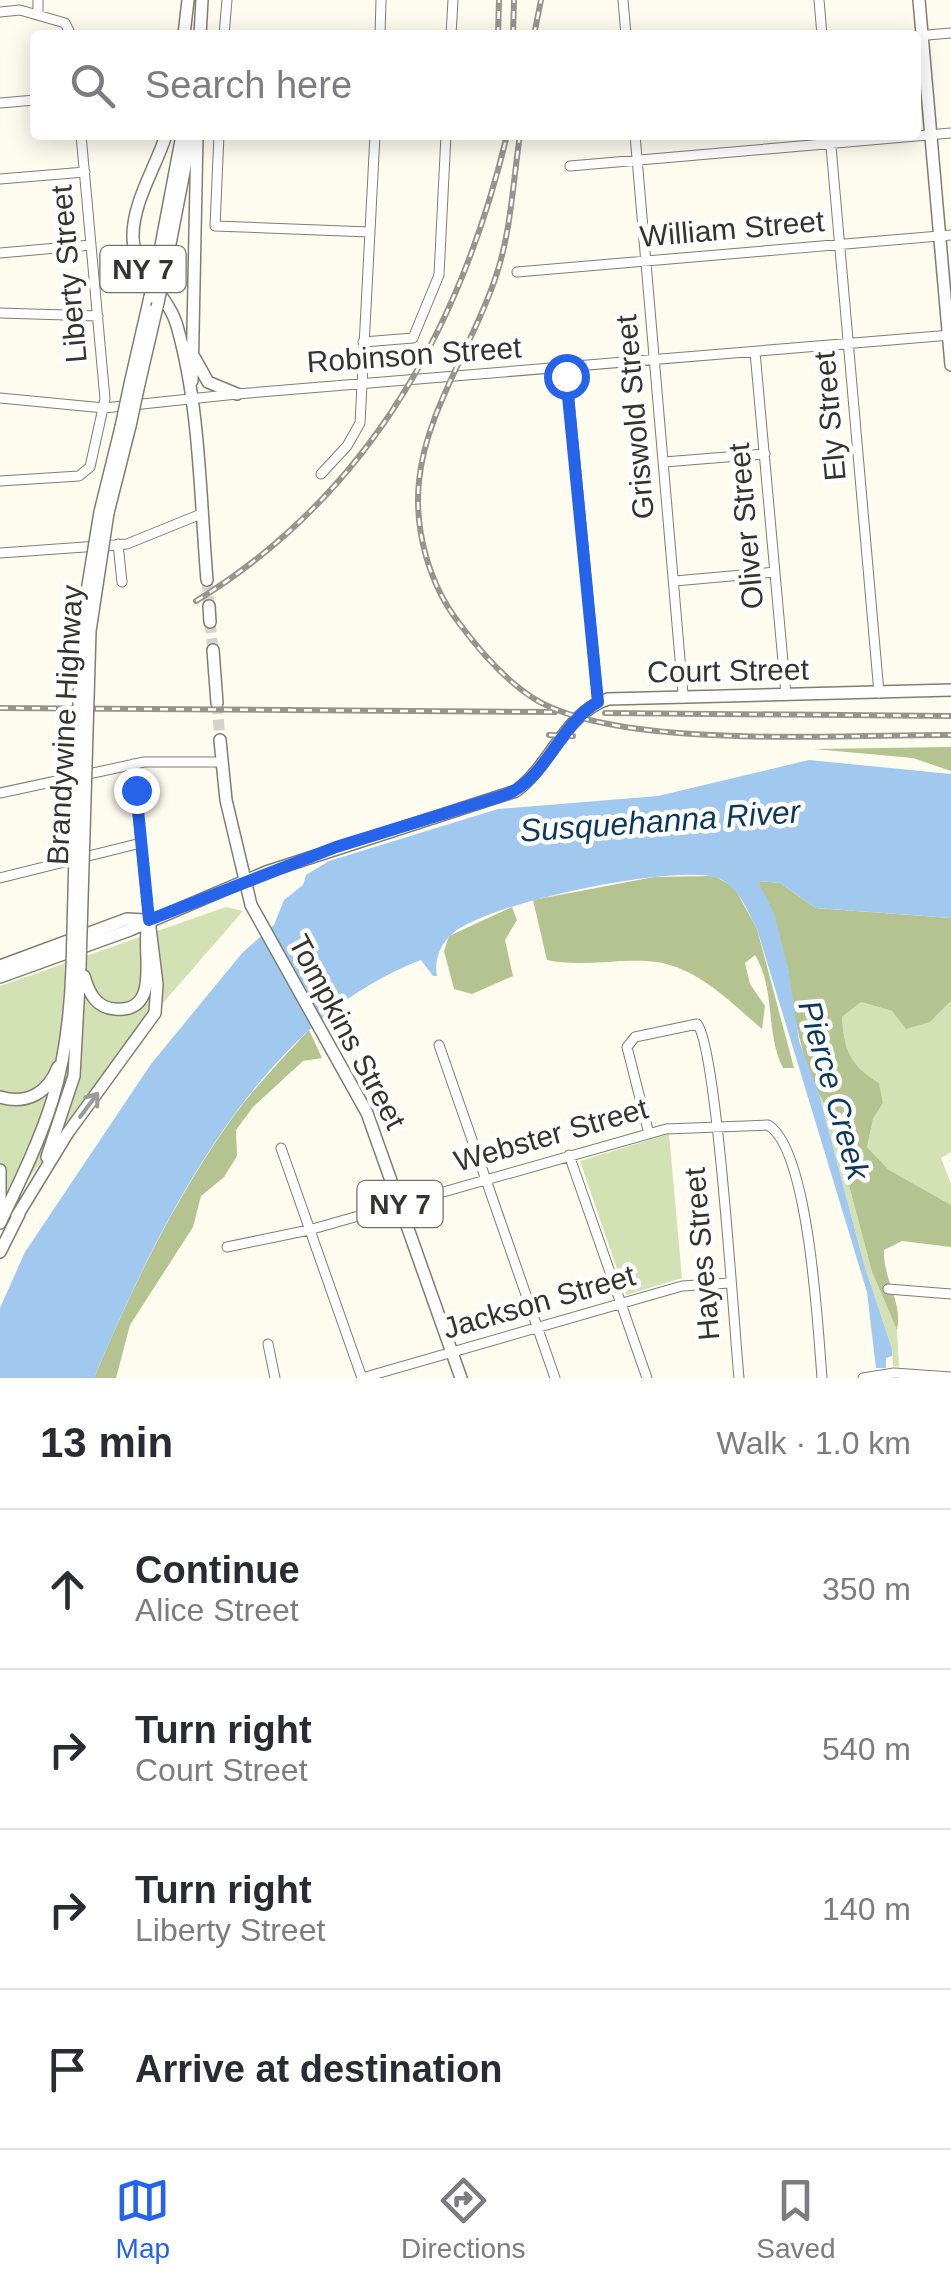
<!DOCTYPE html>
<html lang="en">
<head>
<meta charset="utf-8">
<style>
  body { margin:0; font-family:Helvetica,sans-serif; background:#f2f2f3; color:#2b2b33 }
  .stop { position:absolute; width:30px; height:30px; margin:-22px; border:8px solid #2563eb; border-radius:50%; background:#fff }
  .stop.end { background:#2563eb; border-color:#fff; box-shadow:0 2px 10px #0008 }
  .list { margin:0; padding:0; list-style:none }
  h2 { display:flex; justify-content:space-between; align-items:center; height:130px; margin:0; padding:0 40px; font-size:42px }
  h2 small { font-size:32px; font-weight:400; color:#7c7c81 }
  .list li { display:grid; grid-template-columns:65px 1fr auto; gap:30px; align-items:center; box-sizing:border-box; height:160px; padding:0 40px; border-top:2px solid #e1e1e2 }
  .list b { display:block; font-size:38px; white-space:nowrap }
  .list p { margin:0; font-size:32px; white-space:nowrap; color:#7c7c81 }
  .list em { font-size:32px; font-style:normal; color:#7c7c81 }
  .icon { flex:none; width:55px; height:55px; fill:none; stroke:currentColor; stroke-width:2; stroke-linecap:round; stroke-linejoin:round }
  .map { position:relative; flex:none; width:951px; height:1378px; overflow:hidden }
  .search { position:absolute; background:#fff; box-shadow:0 5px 25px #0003; left:30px; right:30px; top:30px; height:110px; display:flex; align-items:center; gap:25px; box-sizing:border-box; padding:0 35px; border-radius:10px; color:#7c7c81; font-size:38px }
  .sheet { height:770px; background:#fff }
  nav { display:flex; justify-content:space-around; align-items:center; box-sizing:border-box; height:140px; border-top:2px solid #e1e1e2; background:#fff; font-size:28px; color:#7c7c81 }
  nav a { display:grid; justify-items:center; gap:5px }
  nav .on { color:#2563eb }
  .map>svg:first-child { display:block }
</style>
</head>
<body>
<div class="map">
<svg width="951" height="1378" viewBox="0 0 951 1378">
  <rect width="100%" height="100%" fill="#fefbef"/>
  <path fill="#d4e1b5" d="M226,907L243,911L142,1027L0,1217V986Z
    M951,1001V1152L941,1158L951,1184V1205L889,1170L867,1147L873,1119L883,1103L879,1083C850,1066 844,1049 842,1017L861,1002L930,1022Z
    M819,1094L830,1114L872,1272L897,1330L899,1367L893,1366L892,1349L864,1264Z
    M669,1134L682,1278L626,1295L580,1161Z"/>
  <path fill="#b5c391" d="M951,747V771L913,758L814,749Z
    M714,876L734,887L757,929L794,1068H783C765,1032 776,990 755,955L745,963L750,984L765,1006L762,1029C730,1002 700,969 657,962C621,957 583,968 547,960L533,900L654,877Z
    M758,881L780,883L816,908L951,918V1001L930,1022L906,1029L892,1011L861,1002L842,1017C844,1049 850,1066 879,1083L883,1103L873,1119L867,1147L889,1170L951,1205V1247L902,1241L884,1250C883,1281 903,1301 897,1330L872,1272L830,1114L809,1076L790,1000L788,968Z
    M512,907L517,920L505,940L513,976L472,994L454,989L444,951L449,936Z
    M309,1030L322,1058L303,1061L253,1107L236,1130L237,1156L224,1177L201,1196L193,1227L130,1325L116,1378H94C131,1290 173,1202 228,1124C251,1091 281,1060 309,1030Z"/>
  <path fill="#a1c9ef" d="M809,760L951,774V918L816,908L780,883L758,881L774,913L788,968L799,1041L819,1094L864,1264L892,1349V1356L886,1358V1368H876L867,1292L757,929C746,909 738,883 714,877C669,865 486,903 452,934C440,945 434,960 437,976H433L421,960C257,1021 158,1226 94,1378H0V1308L25,1252L151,1064L243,952L274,925L284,900L303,885L306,875L329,861L498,809L658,796Z"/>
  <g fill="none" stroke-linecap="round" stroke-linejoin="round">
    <path stroke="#d6d3c9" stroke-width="11" stroke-dasharray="11 5.5" stroke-linecap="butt" d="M207,580L209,606
      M210,622L213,650
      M217,703L220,740"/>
    <defs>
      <path id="minor" d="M623,0L626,35
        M819,0L822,35
        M0,12L20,10L65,23L71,35
        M38,15V0
        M224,35L227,0
        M380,35L381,0
        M451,35L453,0
        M916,36L951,33
        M0,103L35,100
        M219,135L215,226L369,232
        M635,135L683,694
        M830,135L879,693
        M570,166L951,133
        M0,179L85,172
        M0,253L91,245
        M517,272L951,235
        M0,313L98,316
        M363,342L413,338L439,275L446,135
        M755,352L786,695
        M566,368L598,702
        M0,398L104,408L237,394L951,335
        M664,462L765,454
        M321,474L347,446L360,423L375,135
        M0,481L79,476L90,467L105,399L81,135
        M118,544L122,582
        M0,553L127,544L201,514
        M675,581L775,572
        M133,764L149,920
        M0,793L144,762H222
        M0,878L141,843
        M439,1045L555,1378
        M649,1134L627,1047L635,1037L697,1024C717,1046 734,1328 739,1378
        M281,1148L362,1378
        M569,1155L647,1378
        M227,1247L309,1230L666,1129L768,1125C809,1149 818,1329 822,1378
        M888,1289L951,1294
        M268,1344L275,1378
        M362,1378L682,1286L730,1283
        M863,1378L894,1373L951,1377"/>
      <path id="major" d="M919,0L951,365
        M184,35L188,0
        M200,35L202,0
        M166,135C156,167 132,203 133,238C134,273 168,294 177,326C200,406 200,497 207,580
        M156,272L182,135
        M163,280L190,141
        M194,357L208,382L237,394
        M192,381L197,135
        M130,384L150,297
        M139,384L157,307
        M100,512L121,427
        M108,513L130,426
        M209,606L210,622
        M213,650L217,703
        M220,740L226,800L251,905L367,1113L461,1378
        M0,966L127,919L145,920
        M84,976C89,993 96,1008 115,1009C163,1013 141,951 148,924
        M0,977L130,930L266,872L516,791C551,765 565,713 608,699L951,690
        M0,1097C27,1105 48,1093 58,1067
        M47,1157L74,1076L80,966
        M0,1170V1210
        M17,1216L67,1134L155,1013L157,984L149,920
        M0,1223C47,1125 68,1080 72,969
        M0,1252L19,1214"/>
    </defs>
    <use href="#minor" stroke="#807d72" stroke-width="11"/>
    <use href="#major" stroke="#807d72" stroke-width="14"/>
    <use href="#minor" stroke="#fff" stroke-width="9"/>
    <use href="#major" stroke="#fff" stroke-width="11"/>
    <defs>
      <path id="rail" d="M498,35L499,0
        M513,35L514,0
        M534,35L541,0
        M520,135C513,181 511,232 496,276C474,344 426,410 419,481C414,530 429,584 459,623C479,650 505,680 533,698C617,751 847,734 951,735
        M196,601C368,496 461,327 507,135
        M0,708L555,712
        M605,713L951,716
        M549,735L573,736"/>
    </defs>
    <use href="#rail" stroke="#97948c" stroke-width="6"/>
    <use href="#rail" stroke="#fff" stroke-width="2.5" stroke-dasharray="8" stroke-linecap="butt"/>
    <defs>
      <path id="major-bridge" d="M150,297L156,272
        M157,307L163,280
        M130,426L139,384
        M121,427L130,384
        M80,966L90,631L108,513
        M72,969L81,628L100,512"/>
    </defs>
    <use href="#major-bridge" stroke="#807d72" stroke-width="14" stroke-linecap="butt"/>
    <use href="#major-bridge" stroke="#fff" stroke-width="11"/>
  </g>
  <defs><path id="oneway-shaft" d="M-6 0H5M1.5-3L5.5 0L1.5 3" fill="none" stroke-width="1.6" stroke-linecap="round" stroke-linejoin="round" transform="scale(2.5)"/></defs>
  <use stroke="#9a9a98" href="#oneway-shaft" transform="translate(89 1105) rotate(-53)"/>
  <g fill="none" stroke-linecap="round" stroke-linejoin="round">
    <path stroke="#2563eb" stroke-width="12" d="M136,790L149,920L336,847L505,795C548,778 559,724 598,702L566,376"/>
  </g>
  <g text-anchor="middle" stroke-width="9" stroke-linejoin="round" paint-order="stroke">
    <g fill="#fff" stroke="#72716e" stroke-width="2.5">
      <rect x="100.5" y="246" width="85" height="46" rx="8"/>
      <rect x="357.5" y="1181" width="85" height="46" rx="8"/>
    </g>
    <g font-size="28" font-weight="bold" fill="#363430">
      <text x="143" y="279">NY 7</text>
      <text x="400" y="1214">NY 7</text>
    </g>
    <g font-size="30" fill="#363430" stroke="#fff">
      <text transform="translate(732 229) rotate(-5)" y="10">William Street</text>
      <text transform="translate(69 274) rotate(-95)" y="10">Liberty Street</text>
      <text transform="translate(414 355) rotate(-4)" y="10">Robinson Street</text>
      <text transform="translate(830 416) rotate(-95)" y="10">Ely Street</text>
      <text transform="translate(635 417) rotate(-95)" y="10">Griswold Street</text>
      <text transform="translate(746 526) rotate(-95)" y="10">Oliver Street</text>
      <text transform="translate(728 671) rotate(-1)" y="10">Court Street</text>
      <text transform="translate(65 725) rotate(-87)" y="10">Brandywine Highway</text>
      <text transform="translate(347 1032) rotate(62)" y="10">Tompkins Street</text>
      <text transform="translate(551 1135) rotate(-16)" y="10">Webster Street</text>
      <text transform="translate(702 1254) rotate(-95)" y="10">Hayes Street</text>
      <text transform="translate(539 1302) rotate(-16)" y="10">Jackson Street</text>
    </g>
    <g font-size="32" font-style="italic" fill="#0b385c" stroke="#fff">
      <text transform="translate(660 821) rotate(-4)" y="11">Susquehanna River</text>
      <text transform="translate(834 1090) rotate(74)" y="11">Pierce Creek</text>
    </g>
  </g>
</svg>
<div class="stop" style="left:566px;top:376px"></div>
<div class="stop end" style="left:136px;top:790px"></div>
<div class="search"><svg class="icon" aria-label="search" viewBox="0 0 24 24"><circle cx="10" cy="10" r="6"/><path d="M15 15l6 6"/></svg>Search here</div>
</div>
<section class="sheet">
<h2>13 min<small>Walk · 1.0 km</small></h2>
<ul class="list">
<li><svg class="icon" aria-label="ahead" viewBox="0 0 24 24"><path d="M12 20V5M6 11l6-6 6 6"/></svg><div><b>Continue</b><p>Alice Street</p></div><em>350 m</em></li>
<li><svg class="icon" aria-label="right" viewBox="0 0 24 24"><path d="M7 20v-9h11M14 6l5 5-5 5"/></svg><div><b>Turn right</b><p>Court Street</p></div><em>540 m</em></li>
<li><svg class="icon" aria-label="right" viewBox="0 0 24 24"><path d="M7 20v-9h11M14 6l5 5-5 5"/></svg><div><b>Turn right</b><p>Liberty Street</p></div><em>140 m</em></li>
<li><svg class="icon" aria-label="arrive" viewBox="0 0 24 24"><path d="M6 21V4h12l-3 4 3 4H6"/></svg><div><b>Arrive at destination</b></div></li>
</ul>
</section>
<nav>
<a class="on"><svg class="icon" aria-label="map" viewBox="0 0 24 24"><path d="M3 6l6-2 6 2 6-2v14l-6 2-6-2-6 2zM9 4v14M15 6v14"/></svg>Map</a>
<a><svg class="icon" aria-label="directions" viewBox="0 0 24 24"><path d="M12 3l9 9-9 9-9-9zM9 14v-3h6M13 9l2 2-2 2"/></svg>Directions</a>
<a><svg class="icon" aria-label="saved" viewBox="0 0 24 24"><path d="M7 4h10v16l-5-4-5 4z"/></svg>Saved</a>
</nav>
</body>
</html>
